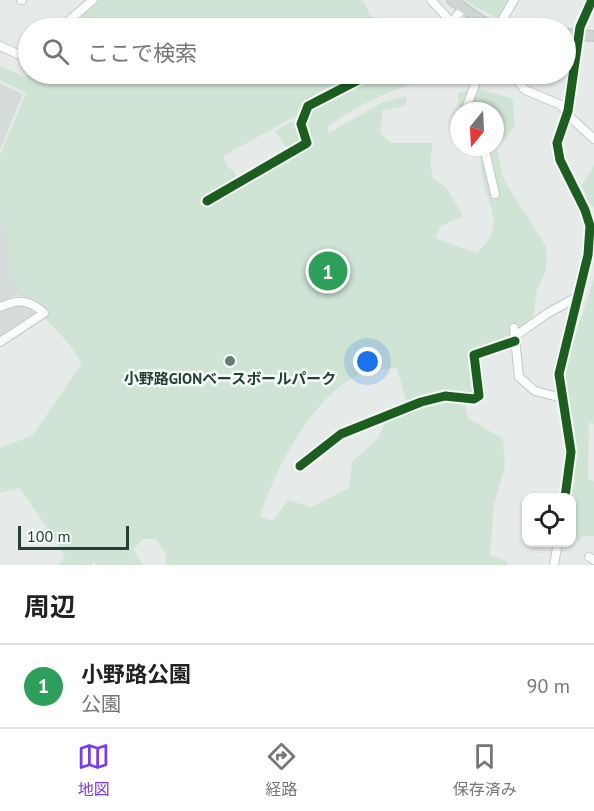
<!DOCTYPE html>
<html lang="ja">
<head>
<meta charset="utf-8">
<style>
  body { margin:0; font-family:"PT Sans","Noto Sans JP",sans-serif; background:#f6f6f6; color:#222 }
  .controls { position:absolute; right:18px; bottom:18px; display:grid; overflow:hidden; border-radius:12px; box-shadow:0 2px 4px #0004 }
  .controls button { width:54px; height:54px; display:grid; place-items:center; padding:0; border:0; border-bottom:2px solid #e0e0e0; background:#fff; color:#222; font:30px sans-serif }
  .compass { position:absolute; left:450px; top:102px; width:54px; height:54px; border-radius:50%; background:#fff; box-shadow:0 2px 4px #0004; rotate:198deg }
  .scale { position:absolute; left:18px; bottom:15px; width:111px; box-sizing:border-box; padding-left:6px; border:3px solid #243f36; border-top:0; font-size:16px; line-height:21px; white-space:nowrap; color:#243f36; -webkit-text-stroke:4px #f5faf7; paint-order:stroke }
  .you { position:absolute; left:368px; top:362px; width:21px; height:21px; margin:-15px; border:4px solid #fff; border-radius:50%; background:#1a73e8; box-shadow:0 0 0 9px #1a73e833 }
  .badge { display:grid; place-items:center; width:39px; height:39px; border-radius:50%; background:#7c3aed; color:#fff; font-size:20px; font-weight:700 }
  .pin { position:absolute; translate:-50% -50%; border:3px solid #fff; box-shadow:0 2px 6px #0006 }
  .list { margin:0; padding:0; list-style:none }
  h2 { display:flex; justify-content:space-between; align-items:center; height:78px; margin:0; padding:0 24px; font-size:26px }
  h2 small { font-size:20px; font-weight:400; color:#767676 }
  .list li { display:grid; grid-template-columns:39px 1fr auto; gap:18px; align-items:center; box-sizing:border-box; height:84px; padding:0 24px; border-top:2px solid #e0e0e0 }
  .list b { display:block; font-size:22px; white-space:nowrap }
  .list p { margin:0; font-size:20px; white-space:nowrap; color:#767676 }
  .list em { font-size:20px; font-style:normal; color:#767676 }
  .icon { flex:none; width:33px; height:33px; fill:none; stroke:currentColor; stroke-width:2; stroke-linecap:round; stroke-linejoin:round }
  .map { position:relative; flex:none; width:594px; height:565px; overflow:hidden }
  .search { position:absolute; background:#fff; box-shadow:0 2px 4px #0004; left:18px; right:18px; top:18px; height:66px; display:flex; align-items:center; gap:15px; box-sizing:border-box; padding:0 21px; border-radius:33px; color:#767676; font-size:22px }
  .sheet { height:162px; background:#fff }
  nav { display:flex; justify-content:space-around; align-items:center; box-sizing:border-box; height:84px; border-top:2px solid #e0e0e0; background:#fff; font-size:16px; color:#767676 }
  nav a { display:grid; justify-items:center; gap:3px }
  nav .on { color:#7c3aed }
  .map>svg:first-child { display:block }
</style>
</head>
<body>
<div class="map">
<svg width="594" height="565" viewBox="0 0 594 565">
  <rect width="100%" height="100%" fill="#e6ebe9"/>
  <path fill="#d5dcd9" d="M0,83L23,94L0,150Z
    M0,200L27,294L26,297L17,295L0,302Z
    M17,304L27,305L36,315L0,338V311Z"/>
  <path fill="#d0e4d5" fill-rule="evenodd" d="M90,0H360L366,4L370,16L404,28H58Z
    M464,0H510L504,12L497,18Z
    M0,66L25,77L29,74H359C338,84 305,93 296,116L223,156L229,169H232L240,183L291,155L275,131L291,122H298L304,104L363,74H426L429,81C399,84 351,109 327,127L329,133L383,102L406,96V106L383,110L380,133L391,143H433L430,161L433,179L446,187L463,216L441,226L435,238L476,253C508,228 487,205 482,176C480,166 481,156 480,147H495V111H459L458,93L479,89L513,99L515,126L497,149L504,180L547,248L546,270L537,290L533,318L500,343L470,352L475,393L462,394L468,418L503,439L505,467L494,504L490,555L508,562L507,565H166V554L156,539H143L133,550L143,565H96L94,560L91,565H59L65,555L20,488L0,493V448L33,435L82,363L69,344L13,283L9,240L0,216V155L26,93L0,80ZM397,368L406,401L392,409L378,438L352,462L349,488L311,507L288,500L273,521L260,517C274,471 314,393 361,374C371,369 386,369 397,368Z
    M594,165V207L588,204L582,185Z
    M594,278V424L589,422L588,479L594,481V536H583L579,542L572,537L571,497L575,476L568,441L562,376Z"/>
  <g fill="none" stroke-linecap="round" stroke-linejoin="round">
    <defs>
      <path id="minor" d="M21,0H22
        M431,0L457,28
        M498,27L514,0
        M60,28L93,0
        M446,28L463,9
        M0,46L20,55
        M513,74L525,90L561,105L570,117L594,139
        M465,111L479,74
        M484,147L495,194
        M207,201L307,143L301,124L308,106L370,74
        M0,307C19,299 28,299 44,313L0,342
        M514,328L519,377L535,391L562,398
        M514,337L548,313L577,297
        M300,466L341,434L421,402L445,396L474,399L479,396L474,355L515,341
        M565,497L571,452L559,374L588,255L590,226L585,210L560,160L557,143L568,111L580,27L592,0
        M589,557L594,560
        M554,565L558,542"/>
      <path id="major" d="M452,0L483,22L504,28
        M566,34L594,36"/>
    </defs>
    <use href="#minor" stroke="#c3c8c6" stroke-width="10"/>
    <use href="#major" stroke="#c2cac7" stroke-width="12"/>
    <use href="#minor" stroke="#fbfcfc" stroke-width="8"/>
    <use href="#major" stroke="#ced6d4" stroke-width="9"/>
    <defs>
      <path id="cycleway" d="M207,201L307,143L301,124L308,106L370,74
        M300,466L341,434L421,402L445,396L474,399L479,396L474,355L515,341
        M565,497L571,452L559,374L588,255L590,226L585,210L560,160L557,143L568,111L580,27L592,0"/>
    </defs>
    <use href="#cycleway" stroke="#f5faf7" stroke-width="13"/>
    <use href="#cycleway" stroke="#1b5e20" stroke-width="9"/>
  </g>
  <circle fill="#687b75" stroke="#f5faf7" stroke-width="2" cx="230" cy="361" r="6"/>
  <g text-anchor="middle" stroke-width="5" stroke-linejoin="round" paint-order="stroke">
    <g font-size="15" font-weight="bold" fill="#243f36" stroke="#f5faf7">
      <text x="230" y="384">小野路GIONベースボールパーク</text>
    </g>
  </g>
</svg>
<div class="controls">
<button><svg class="icon" aria-label="locate" viewBox="0 0 24 24"><circle cx="12" cy="12" r="6"/><path d="M12 2v4M12 18v4M2 12h4M18 12h4"/></svg></button>
</div>
<svg class="compass" viewBox="-18 -18 36 36"><path d="M0-13l5 13h-10z" fill="#e53935"/><path d="M0 13l5-13h-10z" fill="#767676"/></svg>
<div class="scale">100 m</div>
<div class="you"></div>
<div class="pin badge" style="left:328px;top:271px;background:#2e9e5b">1</div>
<div class="search"><svg class="icon" aria-label="search" viewBox="0 0 24 24"><circle cx="10" cy="10" r="6"/><path d="M15 15l6 6"/></svg>ここで検索</div>
</div>
<section class="sheet">
<h2>周辺<small></small></h2>
<ul class="list">
<li><span class="badge" style="background:#2e9e5b">1</span><div><b>小野路公園</b><p>公園</p></div><em>90 m</em></li>
</ul>
</section>
<nav>
<a class="on"><svg class="icon" aria-label="map" viewBox="0 0 24 24"><path d="M3 6l6-2 6 2 6-2v14l-6 2-6-2-6 2zM9 4v14M15 6v14"/></svg>地図</a>
<a><svg class="icon" aria-label="directions" viewBox="0 0 24 24"><path d="M12 3l9 9-9 9-9-9zM9 14v-3h6M13 9l2 2-2 2"/></svg>経路</a>
<a><svg class="icon" aria-label="saved" viewBox="0 0 24 24"><path d="M7 4h10v16l-5-4-5 4z"/></svg>保存済み</a>
</nav>
</body>
</html>
